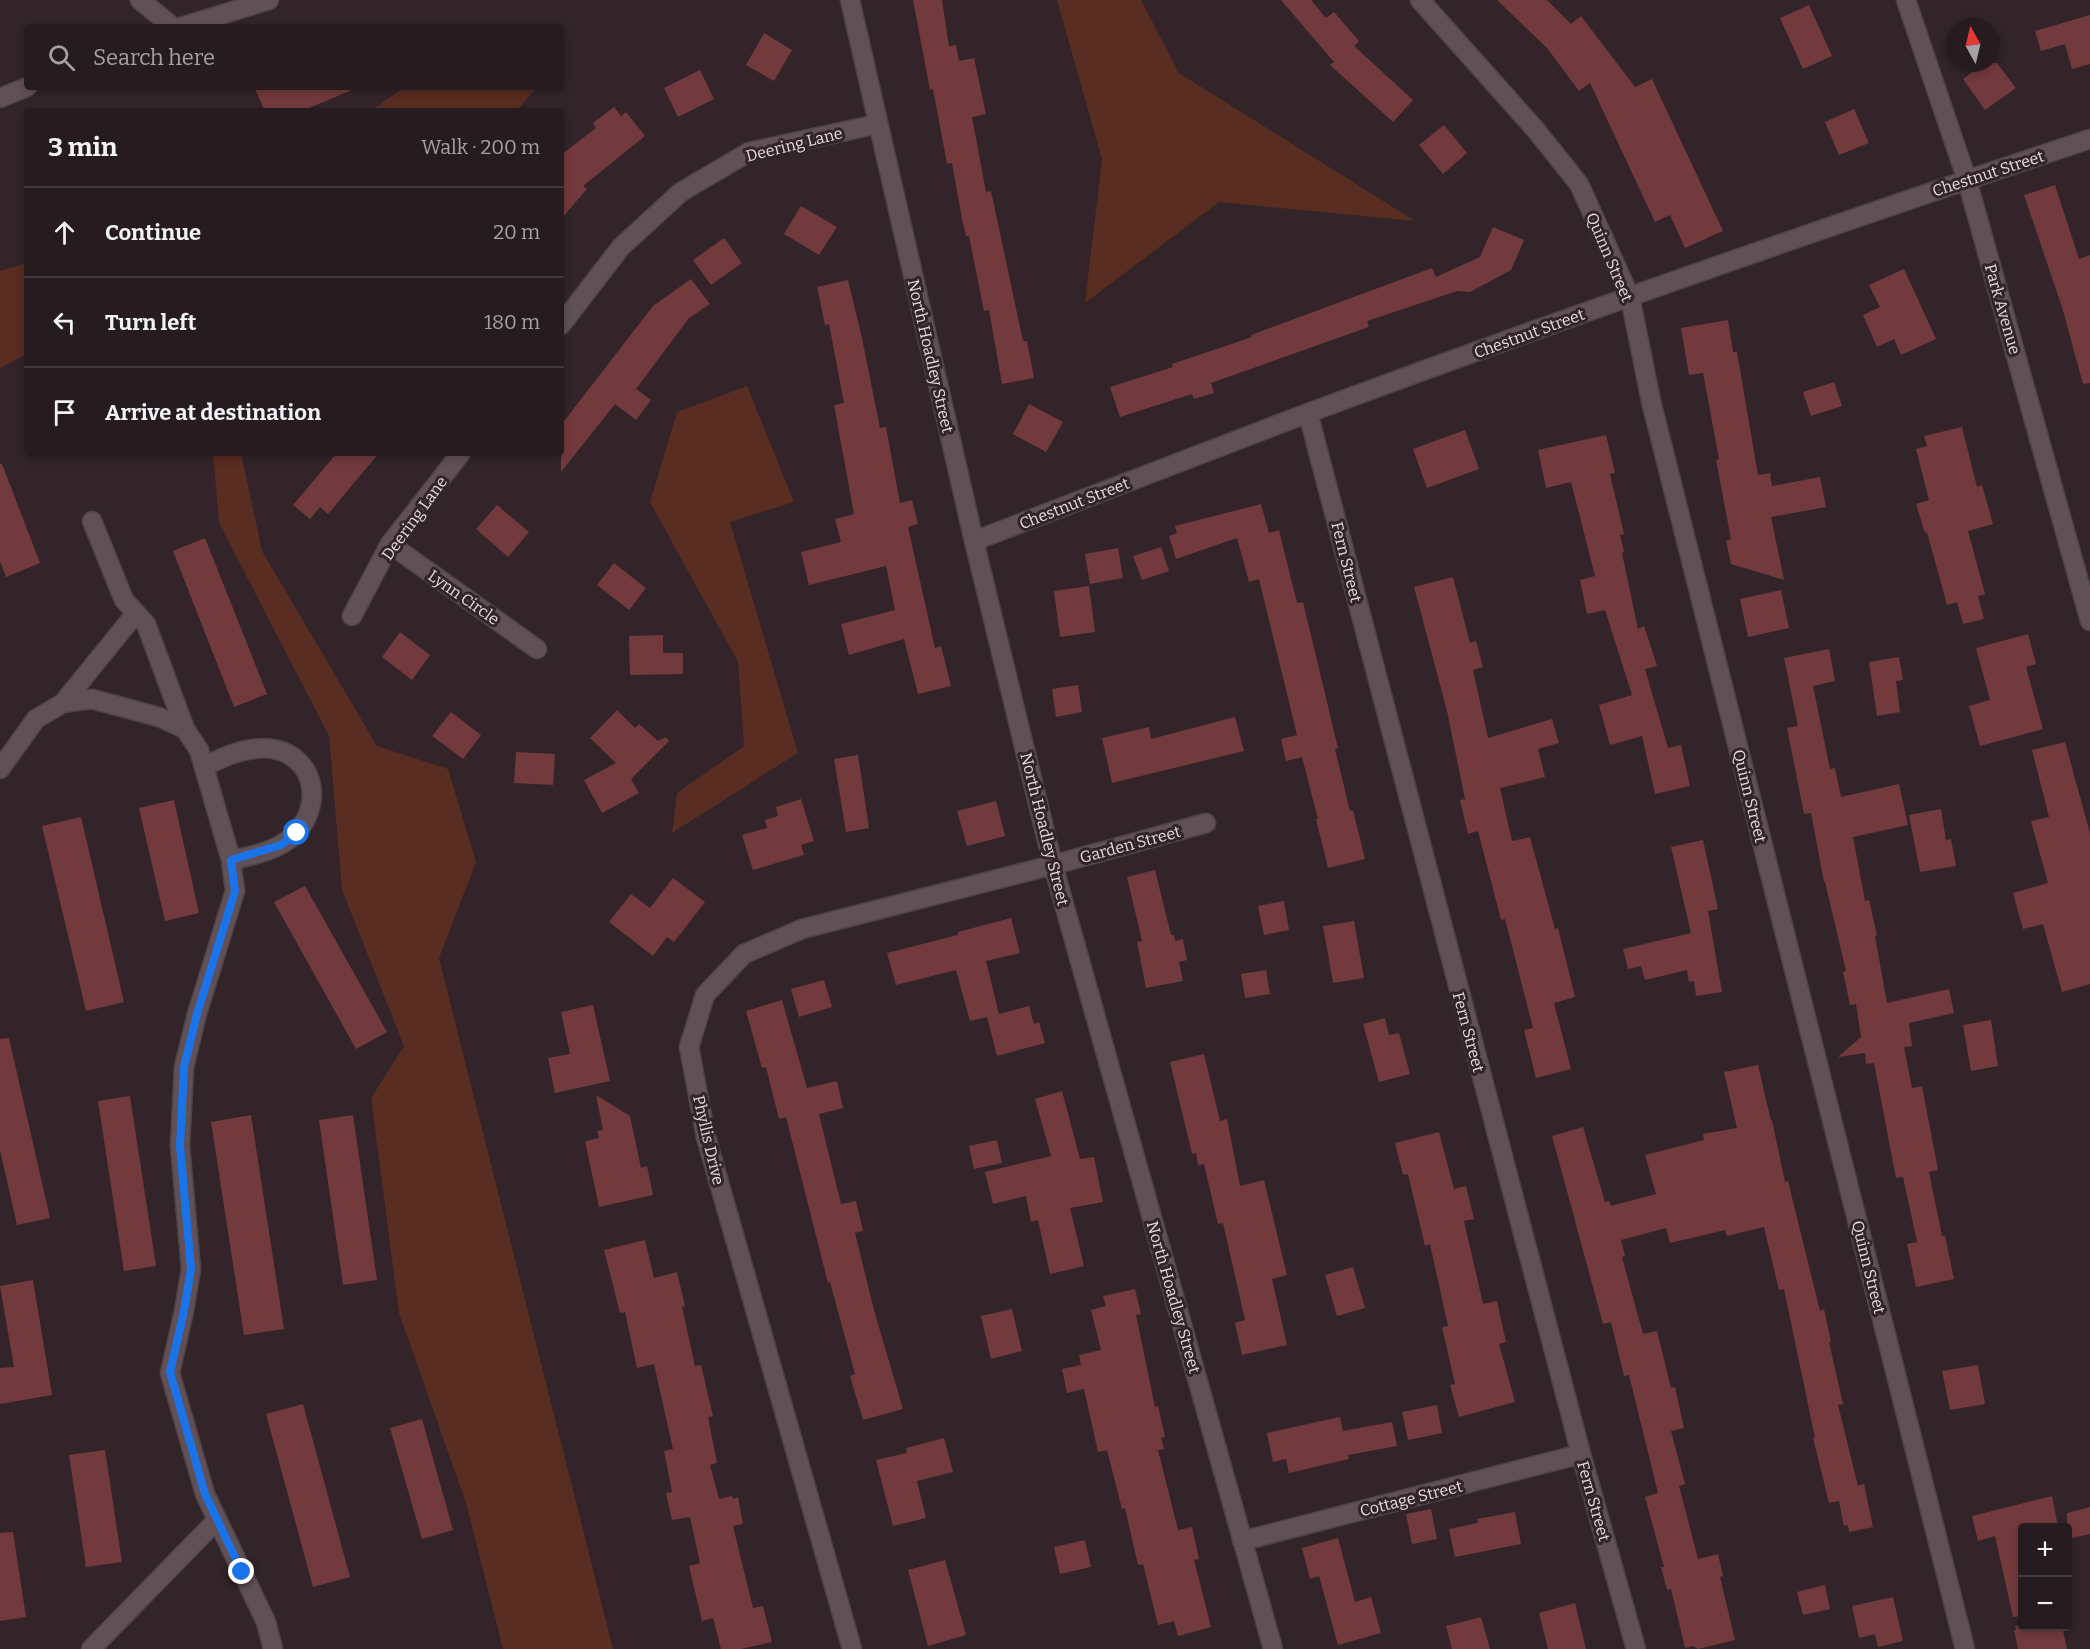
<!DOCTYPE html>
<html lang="en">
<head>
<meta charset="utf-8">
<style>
  body { margin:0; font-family:Bitter,serif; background:#32282b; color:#f1f3f6 }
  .controls { position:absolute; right:18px; bottom:18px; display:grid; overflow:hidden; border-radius:6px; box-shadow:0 3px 9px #0003 }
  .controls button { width:54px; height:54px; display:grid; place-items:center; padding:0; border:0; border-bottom:2px solid #42393c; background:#261b1e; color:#f1f3f6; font:30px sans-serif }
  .compass { position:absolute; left:1946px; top:18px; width:54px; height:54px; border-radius:50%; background:#261b1e; box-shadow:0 3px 9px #0003; rotate:352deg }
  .stop { position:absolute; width:18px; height:18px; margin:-14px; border:4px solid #1a73e8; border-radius:50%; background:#fff }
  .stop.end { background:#1a73e8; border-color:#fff; box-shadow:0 2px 6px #0008 }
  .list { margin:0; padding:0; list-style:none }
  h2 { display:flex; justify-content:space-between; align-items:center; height:78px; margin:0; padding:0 24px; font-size:26px }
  h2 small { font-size:20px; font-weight:400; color:#a4a1a4 }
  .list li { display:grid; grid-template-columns:39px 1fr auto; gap:18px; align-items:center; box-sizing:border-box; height:90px; padding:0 24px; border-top:2px solid #42393c }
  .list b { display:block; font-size:22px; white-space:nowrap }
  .list em { font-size:20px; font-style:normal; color:#a4a1a4 }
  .icon { flex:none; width:33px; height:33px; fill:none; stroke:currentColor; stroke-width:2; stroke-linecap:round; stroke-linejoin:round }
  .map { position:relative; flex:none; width:2090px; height:1649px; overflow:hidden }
  .search { position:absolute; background:#261b1e; box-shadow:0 3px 9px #0003; left:24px; top:24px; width:540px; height:66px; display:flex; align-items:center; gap:15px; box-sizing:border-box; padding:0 21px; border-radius:6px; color:#a4a1a4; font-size:22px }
  .panel { position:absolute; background:#261b1e; box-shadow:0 3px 9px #0003; left:24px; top:108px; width:540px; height:348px; border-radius:6px }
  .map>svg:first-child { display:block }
</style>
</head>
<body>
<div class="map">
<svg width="2090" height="1649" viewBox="0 0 2090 1649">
  <rect width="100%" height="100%" fill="#322428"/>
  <path fill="#592d21" d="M1057,0H1141L1179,73L1415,221L1219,202L1085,303L1102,159Z
    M405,87H537L516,111H370Z
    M27,263V354L0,368V271Z
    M747,386L794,502L730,522L798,753L672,833L677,793L744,746L738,662L650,502L677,412Z
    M213,453H241L262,551L377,746L448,769L476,862L439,958L613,1649H503L466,1503L399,1313L371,1098L404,1046L342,890L329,736L219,523Z"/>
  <path fill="#733a3d" d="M913,0H942L949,46L956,45L959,61L974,58L986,114L972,117L986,192L991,191L1023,341H1027L1034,378L1002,384L989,310L984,311L969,236H966L962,219L952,163L947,164L933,89L930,90Z
    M1281,0H1311L1326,18L1334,12L1359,41L1354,46L1413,100L1393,122L1330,65L1334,62Z
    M1497,0H1547L1571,24L1581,16L1635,87L1652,79L1723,231L1685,248L1670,215L1655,222L1590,83L1579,91L1547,48Z
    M1809,5L1832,56L1803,69L1780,18Z
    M2090,15V64L2072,69L2065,44L2041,51L2035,31Z
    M764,33L792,50L774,81L746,65Z
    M1985,63H1997L2016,88L1985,110L1963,79Z
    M700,70L714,99L678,117L664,88Z
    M254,87H359L302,111H265Z
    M614,107L621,116L626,112L645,136L583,186L587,189L561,219V155L596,128L593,123Z
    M1854,109L1869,143L1839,155L1825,122Z
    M1444,125L1467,153L1443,174L1419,145Z
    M2055,185L2079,259L2090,255V383L2083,384L2062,307L2024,195Z
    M801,206L837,227L819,255L784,234Z
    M1493,227L1524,240L1511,270L1470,292L1457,291L1367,321L1369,327L1211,383L1214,393L1194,399L1192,394L1120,417L1110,387L1173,367L1172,364L1252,337L1251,335L1432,268L1436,277L1480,257Z
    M724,238L742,263L711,285L693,260Z
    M1904,269L1936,339L1901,355L1894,339L1877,347L1863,315L1880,307L1869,285Z
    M691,279L710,304L689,318L636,389L651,400L636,420L615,404L561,472V425L653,306Z
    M848,280L862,338L880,428L886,427L900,503L912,500L918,524L908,527L935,648L941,646L951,686L918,694L904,639L849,655L841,624L895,610L886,566L809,585L801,552L841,542L835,519L854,514L834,405L844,403L829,324L825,325L817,287Z
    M1728,320L1733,352H1737L1758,475L1770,473L1772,486L1820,477L1826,507L1771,517L1784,580L1731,564L1726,541L1731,539L1716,460L1719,459L1703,373L1689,375L1681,328Z
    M1834,382L1842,406L1811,416L1803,392Z
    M1029,404L1063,422L1046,452L1013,434Z
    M1962,427L1977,487L1982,485L1993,524L1968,531L1985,594L1978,596L1984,619L1963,624L1957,602L1947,605L1927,532L1925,533L1916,504L1929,500L1916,449L1927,446L1924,436Z
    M1465,430L1479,469L1427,488L1413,449Z
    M1606,435L1615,473L1610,474L1624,534L1620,535L1624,552L1622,553L1638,629L1644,626L1657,666L1645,669L1668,748L1681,745L1690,786L1655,794L1642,736L1610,745L1599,705L1632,695L1605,610L1587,614L1580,580L1595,576L1571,482L1546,488L1538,450Z
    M337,453H379L328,514L320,507L310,519L293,505Z
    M0,464H2L40,563L6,577L0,561Z
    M1261,504L1269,533L1279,530L1297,603L1303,602L1338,748L1335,749L1350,811L1353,810L1365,859L1328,868L1316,819H1318L1302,757L1286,761L1281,739L1297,735L1259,579L1249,582L1237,538L1176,559L1169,536L1177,533L1175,526Z
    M497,505L529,532L508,557L476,529Z
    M205,538L267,694L234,707L173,551Z
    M1161,547L1169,571L1142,580L1133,556Z
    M1118,548L1123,578L1090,584L1085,554Z
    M614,563L646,588L629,610L597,585Z
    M1453,577L1470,643L1476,641L1483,667L1473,670L1488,738L1552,719L1559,743L1538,749L1545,777L1500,788L1512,841L1530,837L1555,929L1558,928L1575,997L1554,1003L1571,1069L1536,1078L1524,1030L1533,1028L1505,919L1501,920L1478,831L1468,834L1460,800L1465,799L1447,711L1414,587Z
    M1089,586L1095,632L1060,637L1054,591Z
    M1781,590L1789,628L1748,637L1740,599Z
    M400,632L430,655L412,680L382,657Z
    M2028,634L2036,664L2026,667L2043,729L1980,746L1969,706L1990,700L1976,648Z
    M663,635V653H683V674L630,675L629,636Z
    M1829,649L1835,681L1813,686L1830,769L1835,768L1841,797L1899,784L1908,825L1853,837L1865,901L1869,900L1877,935L1875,936L1887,1003L1949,989L1954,1013L1909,1023L1912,1046L1904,1047L1912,1088L1922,1086L1938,1170L1929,1172L1942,1236H1945L1954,1279L1916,1287L1907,1244L1917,1242L1903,1177L1896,1178L1874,1063L1866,1064L1865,1053L1838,1057L1861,1037L1856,1004L1850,1005L1843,972L1846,971L1825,882H1824L1811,813L1804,814L1787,728L1798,726L1784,658Z
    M1899,657L1903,680L1896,681L1900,712L1877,716L1869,662Z
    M1078,685L1082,712L1056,717L1052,689Z
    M617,710L635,728L639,724L658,741L666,737L669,741L631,779L639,793L602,813L584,780L616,763L590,738Z
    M451,712L481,735L463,759L432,736Z
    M1235,717L1244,751L1112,783L1102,738L1149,727L1151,739Z
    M2065,742L2090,833V984L2062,992L2043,924L2023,929L2013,893L2048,883L2031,821L2049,817L2032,750Z
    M516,752L555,754L553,785L514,783Z
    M858,755L869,828L846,832L834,759Z
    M801,799L814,841L801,845L804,855L753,870L742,835L767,828L765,820L778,816L776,807Z
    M174,800L199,913L165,921L139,808Z
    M996,801L1005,836L967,846L957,811Z
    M1941,809L1946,840L1951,839L1956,866L1920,872L1909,815Z
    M81,817L124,1002L86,1011L42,826Z
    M1703,840L1718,909L1708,911L1722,992L1696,996L1694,981L1689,982L1687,970L1645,980L1641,966L1628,969L1623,949L1691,933L1671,847Z
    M1155,870L1171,935H1174L1175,941L1183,939L1187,960L1179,962L1183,981L1146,988L1137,942L1142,941L1127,877Z
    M673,878L705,902L674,942L667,937L653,956L609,922L631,894L650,908Z
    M305,886L387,1032L356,1049L274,902Z
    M1284,901L1289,930L1264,935L1258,906Z
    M1011,918L1020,953L986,961L999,1014L1029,1006L1034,1024L1039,1022L1045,1043L997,1056L987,1017L992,1016L970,1021L956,970L896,985L887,953L958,935V932Z
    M1354,921L1364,978L1333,983L1323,926Z
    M1266,970L1270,994L1245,998L1241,974Z
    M824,980L832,1007L799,1017L791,989Z
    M782,1000L807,1088L837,1081L843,1108L819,1114L841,1204L856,1201L863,1231L855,1233L874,1310L903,1409L863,1420L850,1376L855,1374L830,1282L828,1283L786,1117L779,1119L766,1067L762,1068L746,1011Z
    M593,1005L610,1081L555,1093L548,1058L570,1054L561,1012Z
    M1385,1018L1389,1035L1399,1033L1410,1074L1379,1082L1363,1024Z
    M1991,1020L1998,1066L1971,1071L1963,1025Z
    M9,1038L50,1218L17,1225L0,1150V1039Z
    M1204,1054L1220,1121L1227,1119L1240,1186L1264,1180L1287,1275L1272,1279L1287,1345L1242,1355L1235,1323L1245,1320L1223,1223L1218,1224L1204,1164L1198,1165L1196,1153L1192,1154L1170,1062Z
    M1758,1065L1771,1121L1772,1120L1785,1182L1788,1181L1820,1311L1824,1309L1831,1342H1829L1843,1404L1838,1405L1858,1486L1864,1484L1873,1527L1849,1532L1848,1525L1844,1526L1839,1501L1829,1503L1813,1438H1815L1784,1289L1779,1290L1764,1227L1727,1236L1725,1230L1670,1243L1666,1228L1621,1240L1625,1256L1622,1257L1643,1334L1657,1331L1671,1388L1675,1387L1684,1428L1671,1431L1685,1484L1679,1486L1698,1559L1718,1554L1723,1576L1720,1577L1735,1640L1698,1649L1693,1646L1685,1648L1671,1589L1667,1590L1661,1567H1664L1645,1497L1658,1493L1629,1375L1624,1376L1611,1322L1603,1324L1552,1136L1583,1127L1605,1202L1609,1201L1611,1206L1656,1194L1645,1155L1704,1140L1703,1134L1737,1128L1724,1072Z
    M1062,1091L1080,1159L1094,1157L1103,1202L1070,1208L1084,1266L1050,1274L1038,1220L1031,1222L1026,1196L993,1204L985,1172L1051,1156L1035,1099Z
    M596,1095L630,1116L641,1168L647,1166L653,1195L599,1207L585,1141L599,1138L597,1131L603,1130Z
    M130,1096L156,1266L124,1271L98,1101Z
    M251,1115L284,1329L244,1335L211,1122Z
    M353,1115L377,1280L343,1285L319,1120Z
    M1439,1132L1454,1189L1466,1186L1474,1219L1464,1221L1483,1304L1497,1301L1506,1342L1499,1344L1515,1402L1459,1417L1450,1385L1455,1384L1442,1327L1448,1326L1430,1244L1425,1246L1408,1174L1403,1175L1395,1143Z
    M997,1140L1002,1163L974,1169L969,1146Z
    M645,1240L654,1278L677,1272L685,1306L682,1307L695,1366L701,1365L713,1416L708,1417L717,1463L710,1465L719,1499L732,1496L733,1499L738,1497L743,1524L733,1526L753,1608L763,1606L772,1642L741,1649H721L713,1618L702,1621L689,1566L700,1563L690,1517L672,1520L666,1493L672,1492L664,1451L673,1449L654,1364L637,1368L625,1312L620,1313L604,1250Z
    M1353,1267L1365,1308L1337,1316L1325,1275Z
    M33,1280L52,1395L0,1404V1368L14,1367L0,1286Z
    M1135,1289L1141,1314L1136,1315L1155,1407L1158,1406L1165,1437L1161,1438L1164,1449L1158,1450L1178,1530L1192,1527L1199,1559L1194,1560L1211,1627L1178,1636L1174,1621L1158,1625L1143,1564L1138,1565L1125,1508L1122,1509L1107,1450L1098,1452L1084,1389L1067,1393L1062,1369L1081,1365L1079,1355L1101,1350L1091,1310L1106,1306L1103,1296Z
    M1012,1309L1022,1351L991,1359L981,1316Z
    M1978,1365L1985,1404L1950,1410L1942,1371Z
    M303,1404L350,1577L313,1587L266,1414Z
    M1437,1405L1442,1433L1408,1440L1402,1412Z
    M1340,1417L1343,1431L1392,1422L1397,1446L1348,1455L1349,1459L1289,1473L1286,1459L1273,1462L1267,1433Z
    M422,1419L453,1530L422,1539L390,1428Z
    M944,1438L953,1472L917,1481L926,1518L893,1526L876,1460L907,1453L906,1448Z
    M105,1450L122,1562L86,1567L69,1455Z
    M2052,1496L2058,1527H2022V1616L2013,1617L1995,1536L1978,1541L1972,1516Z
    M2090,1507V1534L2067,1539V1513Z
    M1431,1509L1437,1539L1412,1544L1406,1514Z
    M1515,1512L1521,1544L1455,1557L1449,1529L1478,1523L1477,1519Z
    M13,1532L26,1617L0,1621V1533Z
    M1338,1538L1355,1602L1371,1597L1381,1633L1338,1645L1319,1576L1310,1579L1302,1548Z
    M1085,1540L1091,1567L1060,1574L1054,1547Z
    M945,1560L966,1635L928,1646L908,1570Z
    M1825,1585L1830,1609L1803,1615L1797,1592Z
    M1893,1597L1903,1641L1878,1647L1875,1634L1859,1638L1852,1606Z
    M1575,1603L1586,1649H1548L1539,1613Z
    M1481,1617L1490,1649H1452L1446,1626Z
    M2015,1626H2062L2067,1649H2018L2014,1630H2016Z"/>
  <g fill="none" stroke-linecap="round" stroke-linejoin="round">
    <defs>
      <path id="minor" d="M140,0L173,27
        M850,0L974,541L1053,865L1273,1649
        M1420,0L1535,129L1579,184L1630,297L1651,401L1965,1649
        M1906,0L1967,180L2090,621
        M181,27L269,0
        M0,98L27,87
        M561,325L621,247L681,192L749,152L878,124
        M1308,413L1581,1454L1636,1649
        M92,521L124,600L146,624L185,729
        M974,541C1085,499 1196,455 1308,413C1567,317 1828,226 2090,139
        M390,544L537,649
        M352,616L390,544L461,453
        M63,703L136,613
        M204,767C228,754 262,740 288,754C326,775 315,828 280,845C266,853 247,857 231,860
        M0,769L36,719L63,703L92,699L159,717L185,729L199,750L231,860L235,891L197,1014L184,1067L180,1146L191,1269L184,1311L170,1373L205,1494L266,1622L273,1649
        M1242,1541L1581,1454
        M91,1649L217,1520
        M852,1649L706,1137L689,1047L705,995L744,954L802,929L1053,865L1206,823"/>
    </defs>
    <use href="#minor" stroke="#4e4346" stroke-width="21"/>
    <use href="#minor" stroke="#615156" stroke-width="18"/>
  </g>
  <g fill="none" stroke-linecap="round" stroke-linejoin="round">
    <path stroke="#1a73e8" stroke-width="8" d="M242,1572L205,1494L170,1372L184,1311L191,1269L180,1146L184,1067L197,1014L235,891L231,860L281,845L297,833"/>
  </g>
  <g text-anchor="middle" stroke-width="6" stroke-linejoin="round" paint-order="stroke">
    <g font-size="16" fill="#e5dbde" stroke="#322428">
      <text transform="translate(794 144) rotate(-14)" y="6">Deering Lane</text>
      <text transform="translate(1988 173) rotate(-18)" y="6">Chestnut Street</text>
      <text transform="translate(1610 257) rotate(67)" y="6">Quinn Street</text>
      <text transform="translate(2003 309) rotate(74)" y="6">Park Avenue</text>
      <text transform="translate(1529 333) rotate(-20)" y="6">Chestnut Street</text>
      <text transform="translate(931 356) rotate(77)" y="6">North Hoadley Street</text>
      <text transform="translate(1074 503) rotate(-21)" y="6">Chestnut Street</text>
      <text transform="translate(414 518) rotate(-54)" y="6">Deering Lane</text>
      <text transform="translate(1347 562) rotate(76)" y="6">Fern Street</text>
      <text transform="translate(464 597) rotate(35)" y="6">Lynn Circle</text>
      <text transform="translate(1750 796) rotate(76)" y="6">Quinn Street</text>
      <text transform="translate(1045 829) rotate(76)" y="6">North Hoadley Street</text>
      <text transform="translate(1130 844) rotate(-15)" y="6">Garden Street</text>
      <text transform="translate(1469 1032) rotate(75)" y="6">Fern Street</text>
      <text transform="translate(709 1140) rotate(77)" y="6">Phyllis Drive</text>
      <text transform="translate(1869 1267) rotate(76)" y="6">Quinn Street</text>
      <text transform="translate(1174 1297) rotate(74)" y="6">North Hoadley Street</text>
      <text transform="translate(1411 1498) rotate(-14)" y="6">Cottage Street</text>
      <text transform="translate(1594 1501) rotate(74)" y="6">Fern Street</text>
    </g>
  </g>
</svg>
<div class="controls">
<button>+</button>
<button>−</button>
</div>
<svg class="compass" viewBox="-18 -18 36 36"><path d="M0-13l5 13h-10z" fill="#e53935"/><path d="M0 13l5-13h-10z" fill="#a4a1a4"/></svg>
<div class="stop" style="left:297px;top:833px"></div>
<div class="stop end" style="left:242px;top:1572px"></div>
<div class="search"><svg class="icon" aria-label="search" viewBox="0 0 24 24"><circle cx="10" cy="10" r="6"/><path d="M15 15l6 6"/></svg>Search here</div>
<section class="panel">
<h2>3 min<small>Walk · 200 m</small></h2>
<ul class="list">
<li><svg class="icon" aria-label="ahead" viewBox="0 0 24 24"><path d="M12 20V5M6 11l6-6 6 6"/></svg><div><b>Continue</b></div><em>20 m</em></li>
<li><svg class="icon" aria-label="left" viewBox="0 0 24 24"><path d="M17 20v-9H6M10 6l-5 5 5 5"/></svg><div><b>Turn left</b></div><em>180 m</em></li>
<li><svg class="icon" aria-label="arrive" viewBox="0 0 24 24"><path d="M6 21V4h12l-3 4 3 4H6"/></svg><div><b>Arrive at destination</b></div></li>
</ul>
</section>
</div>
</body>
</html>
